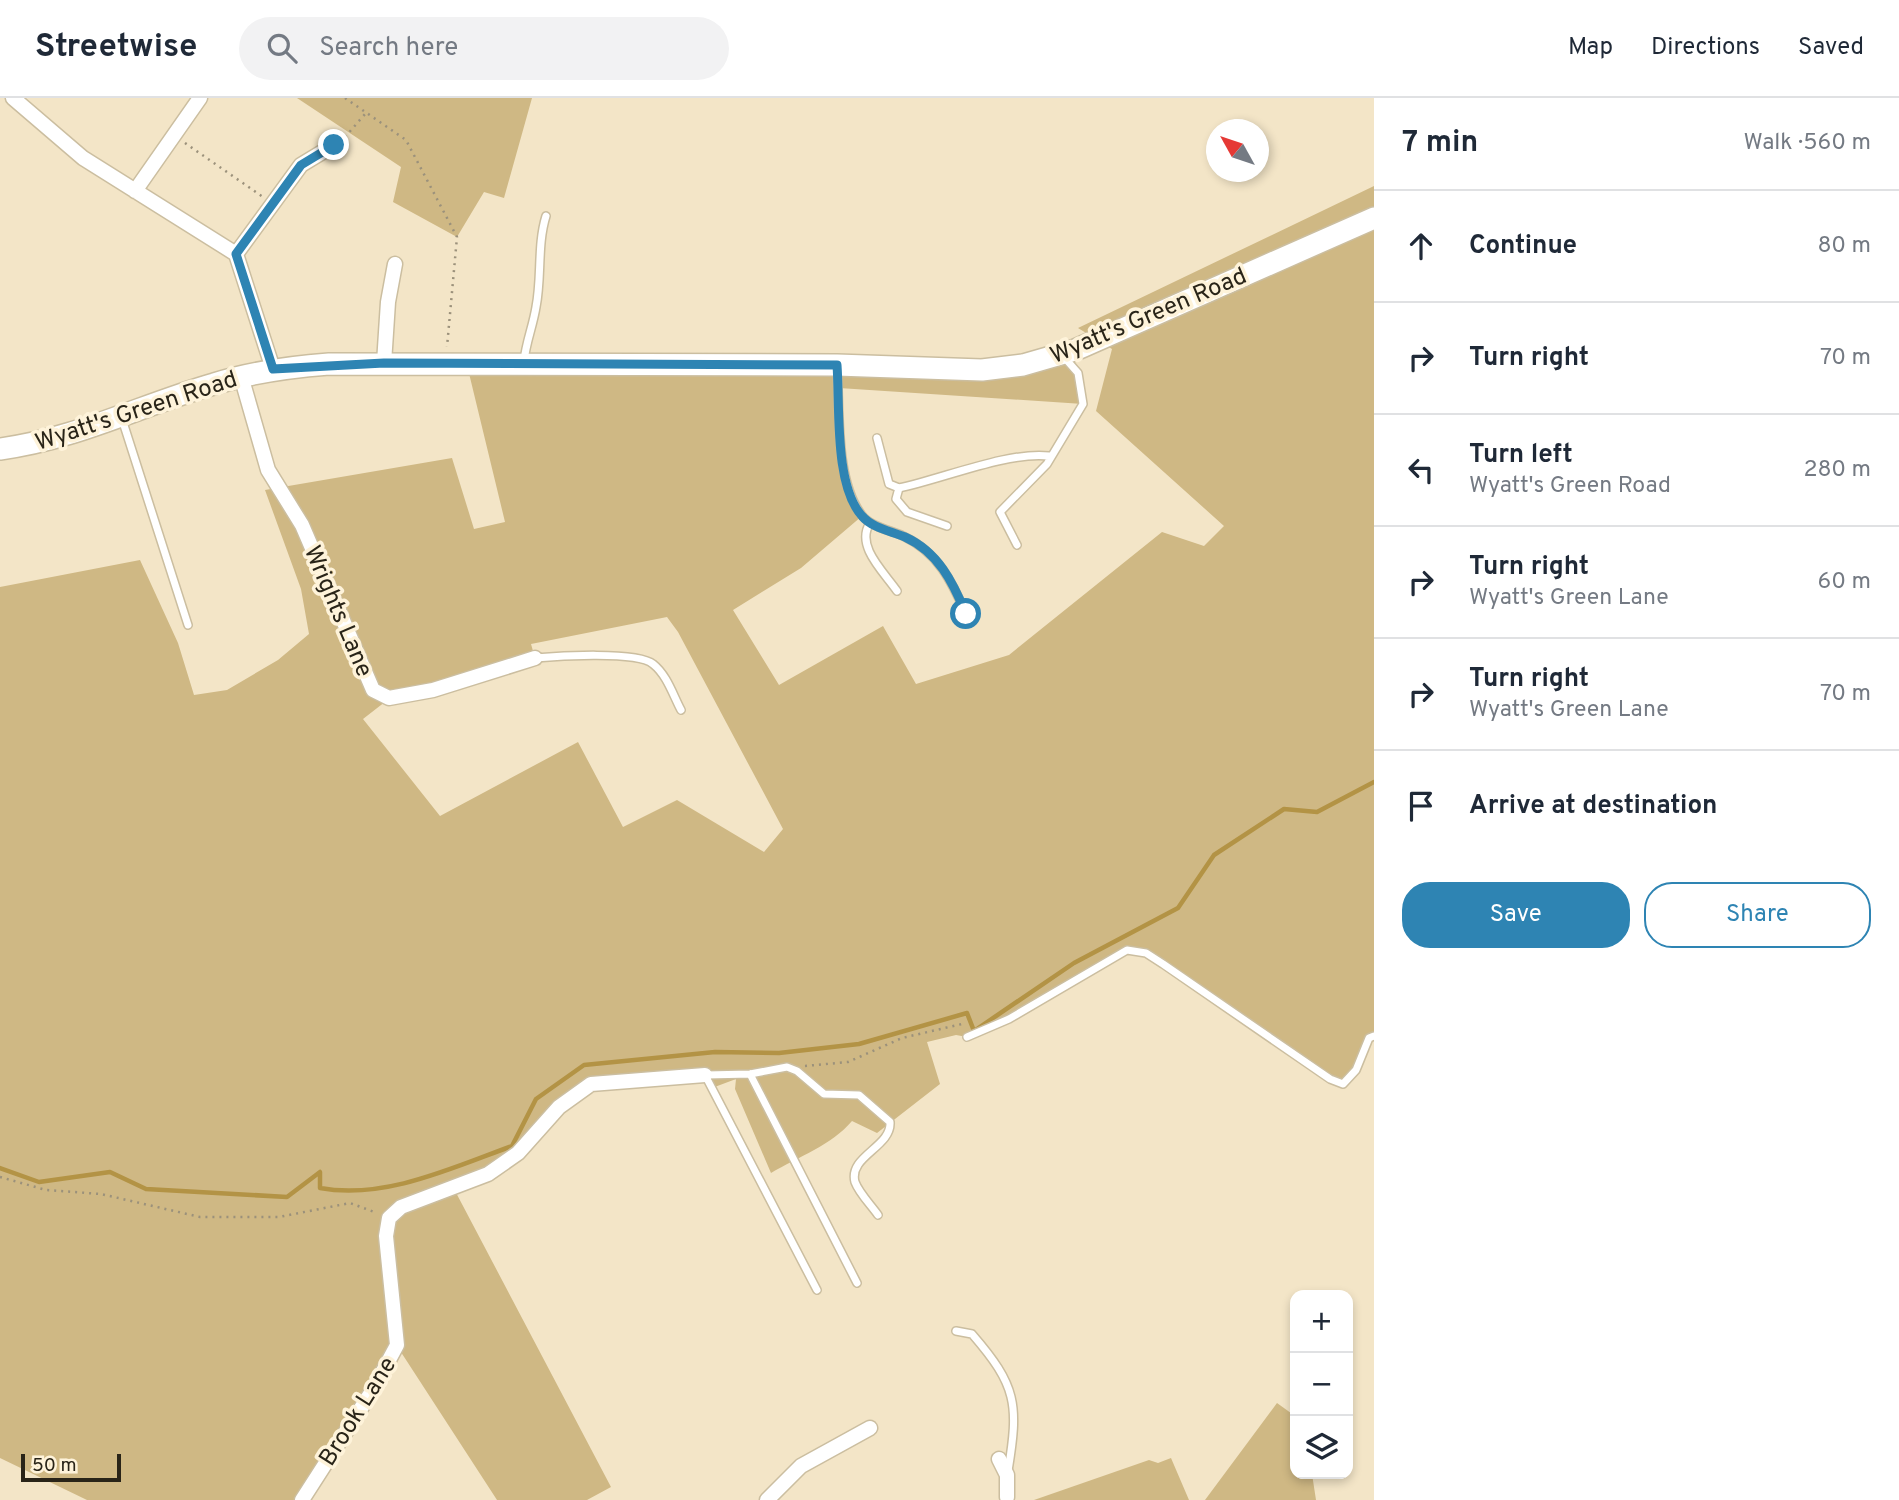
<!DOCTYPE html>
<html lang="en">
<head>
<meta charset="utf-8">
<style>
  body { margin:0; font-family:Overpass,sans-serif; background:#f2f2f3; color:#1f2937 }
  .controls { position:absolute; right:21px; bottom:21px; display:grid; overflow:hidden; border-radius:14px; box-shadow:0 4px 10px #0003 }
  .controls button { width:63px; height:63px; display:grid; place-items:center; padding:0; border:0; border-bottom:2px solid #e0e1e3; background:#fff; color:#1f2937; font:35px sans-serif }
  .compass { position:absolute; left:1206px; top:21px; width:63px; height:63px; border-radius:50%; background:#fff; box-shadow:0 4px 10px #0003; rotate:310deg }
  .scale { position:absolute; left:21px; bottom:18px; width:100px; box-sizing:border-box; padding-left:7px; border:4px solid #292418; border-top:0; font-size:19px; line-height:24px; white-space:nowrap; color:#292418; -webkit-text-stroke:5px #fef3da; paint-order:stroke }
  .stop { position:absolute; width:21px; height:21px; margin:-16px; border:5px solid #2e84b3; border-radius:50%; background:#fff }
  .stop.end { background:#2e84b3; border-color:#fff; box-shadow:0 2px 7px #0008 }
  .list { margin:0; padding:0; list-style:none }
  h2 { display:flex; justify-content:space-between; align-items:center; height:91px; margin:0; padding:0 28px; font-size:30px }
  h2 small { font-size:23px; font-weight:400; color:#747a83 }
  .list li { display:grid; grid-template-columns:46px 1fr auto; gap:21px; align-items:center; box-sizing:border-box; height:112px; padding:0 28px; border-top:2px solid #e0e1e3 }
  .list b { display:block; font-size:26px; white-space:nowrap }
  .list p { margin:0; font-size:23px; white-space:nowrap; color:#747a83 }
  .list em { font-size:23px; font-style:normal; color:#747a83 }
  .actions { display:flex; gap:14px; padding:21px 28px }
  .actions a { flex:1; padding:16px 0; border:2px solid #2e84b3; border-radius:28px; text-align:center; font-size:24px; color:#2e84b3 }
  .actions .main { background:#2e84b3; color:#fff }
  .icon { flex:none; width:38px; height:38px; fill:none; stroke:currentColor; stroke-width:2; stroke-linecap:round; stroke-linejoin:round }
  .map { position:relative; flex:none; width:1374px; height:1402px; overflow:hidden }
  header { display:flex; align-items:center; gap:42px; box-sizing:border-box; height:98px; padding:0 35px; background:#fff; border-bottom:2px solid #e0e1e3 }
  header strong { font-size:33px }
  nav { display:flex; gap:38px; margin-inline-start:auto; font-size:24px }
  .search { width:490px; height:63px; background:#f2f2f3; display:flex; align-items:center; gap:18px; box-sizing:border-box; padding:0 24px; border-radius:38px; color:#747a83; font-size:26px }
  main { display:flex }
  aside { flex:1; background:#fff }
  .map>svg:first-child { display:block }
</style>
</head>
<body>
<header>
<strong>Streetwise</strong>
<div class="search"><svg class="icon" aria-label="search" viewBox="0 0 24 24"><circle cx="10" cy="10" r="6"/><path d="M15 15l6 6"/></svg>Search here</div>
<nav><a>Map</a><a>Directions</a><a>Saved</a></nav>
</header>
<main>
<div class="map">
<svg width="1374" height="1402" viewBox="0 0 1374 1402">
  <rect width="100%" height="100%" fill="#f3e5c7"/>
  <path fill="#cfb884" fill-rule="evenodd" d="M297,0H532L504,100L484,94L457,139L393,104L401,69Z
    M1374,88V938L1356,972L1343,986L1146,855L1127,852L967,939L956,937L927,944L940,986L877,1035L852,1023C832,1047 798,1059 771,1075L735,991L736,981L712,990L705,977L591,986L518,1055L453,1089L611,1389L587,1402H497L397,1248L302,1402H87L0,1360V489L140,462L178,545L194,597L227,592L278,562L309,536L301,491L265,392L452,360L474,431L505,424L467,267L939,271L1063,257L1078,275L1083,306L839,290L844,375L862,418L801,470L733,512L779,587L883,528L916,586L1009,557L1162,434L1204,448L1224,428L1096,313L1112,251L1078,230ZM667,519L678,534L783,731L764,754L677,702L623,729L578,644L440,718L363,621L390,600L535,560L531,546Z
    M1277,1305L1295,1318V1376H1312L1316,1402H1205Z
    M1171,1360L1189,1402H1034L1149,1362L1158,1365Z"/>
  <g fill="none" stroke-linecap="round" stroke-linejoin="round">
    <path stroke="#b39345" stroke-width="4.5" d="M0,1070L39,1084L110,1074L146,1091L287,1099L320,1074V1090C384,1102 452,1070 512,1048L536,1001L584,967L715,954L779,955L859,946L967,915L974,933L1074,865L1178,810L1214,757L1284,711L1317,714L1374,684"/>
    <defs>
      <path id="lane" d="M524,263C526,244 533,228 536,209C542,179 537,147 546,118
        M837,268C840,311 835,381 861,416C870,429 890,432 903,438C938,454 952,484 966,516
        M122,321L188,527
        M877,340L889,386L899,390C942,381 1009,353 1049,358
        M899,390L896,401L907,414L947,428
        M870,425C855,448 884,474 897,493
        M1017,447L1000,414L1047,366L1083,306L1078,275L1063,258
        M535,560C557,558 638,553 653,566C667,577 673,597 681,612
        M967,939L1009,921L1127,852L1146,855L1163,866L1330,981L1343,986L1356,972L1369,940L1374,938
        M750,976L857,1185
        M705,977L817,1192
        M706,977L750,976L787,969L797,973L824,996L859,997L890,1024C892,1049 848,1058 855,1084C859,1095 871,1107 878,1117
        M956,1233L972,1236C1017,1288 1019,1306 1008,1373"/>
      <path id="street" d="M13,0L83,60L236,156L273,271
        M135,93L200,0
        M236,156L301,67L334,47
        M384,265L388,204L395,166
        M241,278L268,372L302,427L373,592L389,600L433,592L535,560
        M999,1361L1007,1377V1399
        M302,1402L374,1290L397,1247L386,1138L389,1120L401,1109L488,1076L518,1055L559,1009L591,986L705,977
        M767,1402L801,1368L870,1330"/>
      <path id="secondary" d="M0,351C76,341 141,307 214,286C252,274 289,269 329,266L837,267L982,272L1023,267L1075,252L1374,120"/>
    </defs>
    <use href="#lane" stroke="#cbbea0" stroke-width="10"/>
    <use href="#street" stroke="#cbbea0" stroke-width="17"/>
    <use href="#secondary" stroke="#cbbea0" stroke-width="24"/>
    <path stroke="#9b917b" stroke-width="2.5" stroke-dasharray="2 5" stroke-linecap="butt" d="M345,0L406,42L457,139L447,249
      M345,39L366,15
      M185,45L263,99
      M805,968L848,964L902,940L962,926L963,930
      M0,1079L46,1092L101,1096L200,1119H279L350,1105L377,1115"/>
    <use href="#lane" stroke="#fff" stroke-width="7"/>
    <use href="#street" stroke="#fff" stroke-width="14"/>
    <use href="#secondary" stroke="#fff" stroke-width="21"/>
  </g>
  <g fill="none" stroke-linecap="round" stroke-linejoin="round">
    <path stroke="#2e84b3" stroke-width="9" d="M334,47L301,67L236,156L273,271L384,265L837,267C840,308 834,387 862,418C872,430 891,433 905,439C938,454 953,484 966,516"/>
  </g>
  <g text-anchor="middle" stroke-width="7" stroke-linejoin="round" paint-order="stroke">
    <g font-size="24" fill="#292418" stroke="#fef3da">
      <text transform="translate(1148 217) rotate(-23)" y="8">Wyatt's Green Road</text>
      <text transform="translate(136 312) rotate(-18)" y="8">Wyatt's Green Road</text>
      <text transform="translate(339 513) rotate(67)" y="8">Wrights Lane</text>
      <text transform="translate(357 1313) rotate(-58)" y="8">Brook Lane</text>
    </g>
  </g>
</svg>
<div class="controls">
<button>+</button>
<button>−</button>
<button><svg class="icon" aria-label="layers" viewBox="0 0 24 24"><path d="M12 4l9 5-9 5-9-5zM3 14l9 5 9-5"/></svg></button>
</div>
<svg class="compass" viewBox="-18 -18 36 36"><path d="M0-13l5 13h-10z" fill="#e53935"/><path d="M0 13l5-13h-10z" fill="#747a83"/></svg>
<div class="scale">50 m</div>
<div class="stop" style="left:966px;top:516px"></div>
<div class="stop end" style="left:334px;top:47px"></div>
</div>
<aside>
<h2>7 min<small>Walk · 560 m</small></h2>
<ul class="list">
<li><svg class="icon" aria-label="ahead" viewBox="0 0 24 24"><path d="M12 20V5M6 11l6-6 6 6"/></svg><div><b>Continue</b></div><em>80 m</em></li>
<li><svg class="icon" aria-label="right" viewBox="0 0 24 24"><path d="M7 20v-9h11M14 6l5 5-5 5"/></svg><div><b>Turn right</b></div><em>70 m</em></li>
<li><svg class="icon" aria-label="left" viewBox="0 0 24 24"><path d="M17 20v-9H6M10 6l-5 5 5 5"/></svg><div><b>Turn left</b><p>Wyatt's Green Road</p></div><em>280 m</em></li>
<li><svg class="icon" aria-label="right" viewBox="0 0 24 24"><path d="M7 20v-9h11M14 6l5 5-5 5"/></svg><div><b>Turn right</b><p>Wyatt's Green Lane</p></div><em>60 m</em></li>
<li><svg class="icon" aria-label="right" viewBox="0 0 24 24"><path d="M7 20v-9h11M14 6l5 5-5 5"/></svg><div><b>Turn right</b><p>Wyatt's Green Lane</p></div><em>70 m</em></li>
<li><svg class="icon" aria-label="arrive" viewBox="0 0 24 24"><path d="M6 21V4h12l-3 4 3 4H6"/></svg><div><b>Arrive at destination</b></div></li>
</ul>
<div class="actions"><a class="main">Save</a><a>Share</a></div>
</aside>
</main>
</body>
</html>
